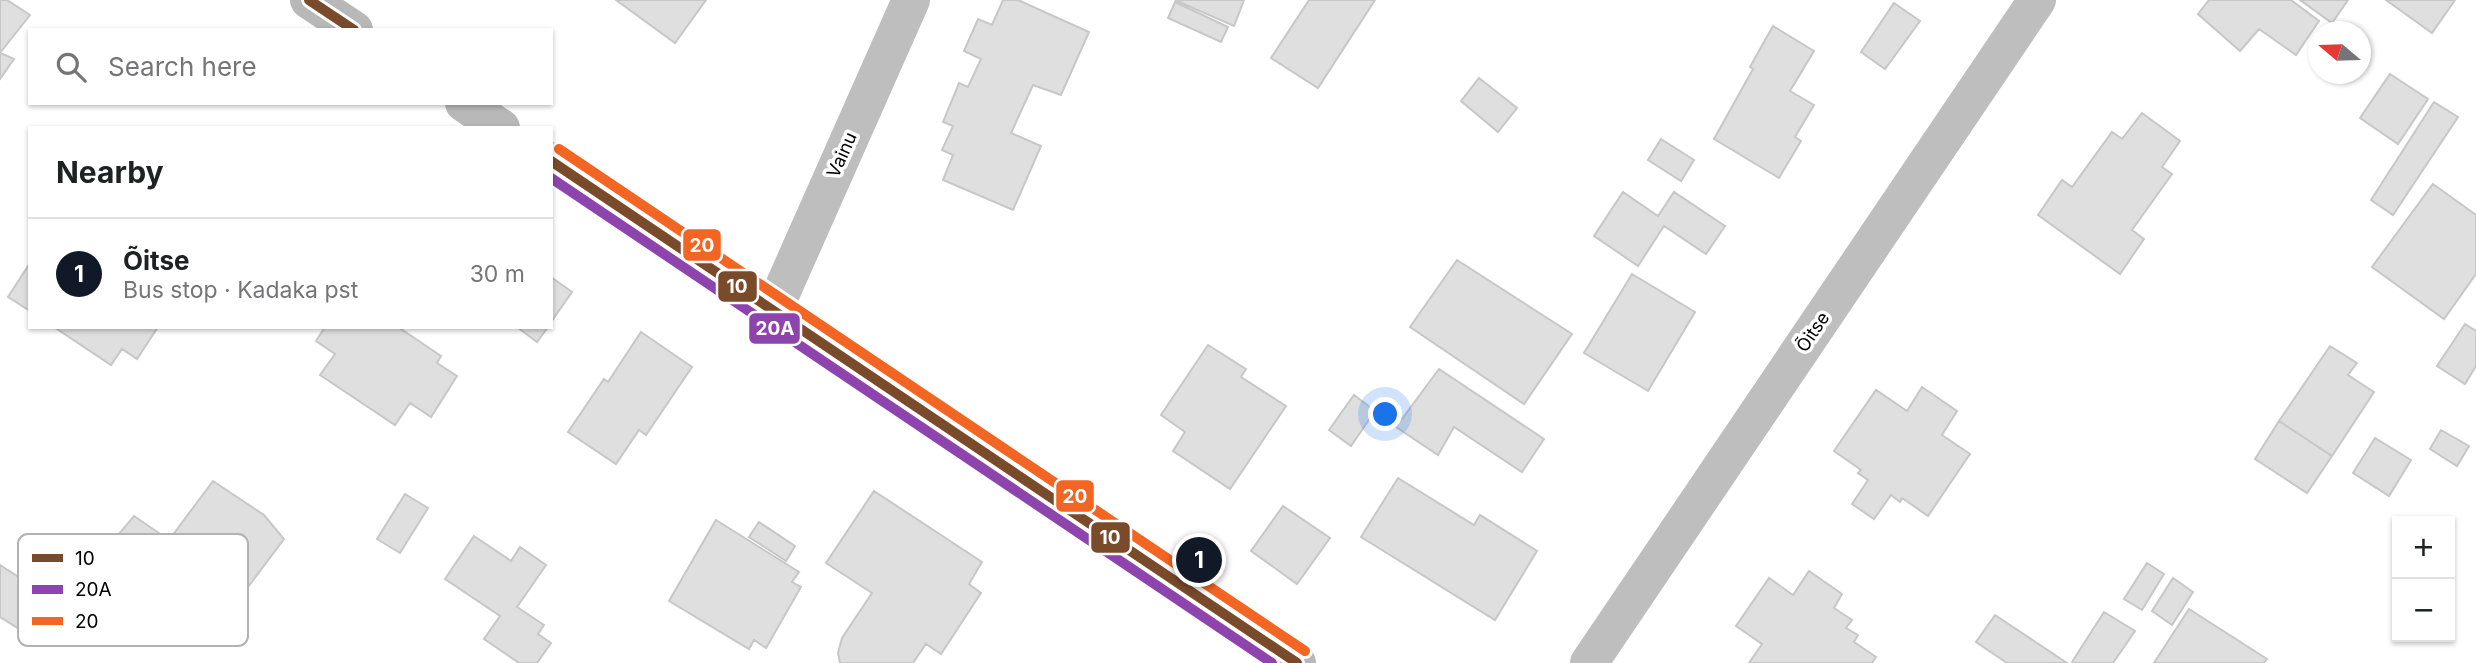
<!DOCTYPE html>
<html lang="en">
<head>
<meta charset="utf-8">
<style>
  body { margin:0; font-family:Inter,sans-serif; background:#f6f6f6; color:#202124 }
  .controls { position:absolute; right:21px; bottom:21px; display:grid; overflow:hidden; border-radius:0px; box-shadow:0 2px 5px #0004 }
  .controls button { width:63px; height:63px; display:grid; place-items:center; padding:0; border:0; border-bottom:2px solid #e0e0e0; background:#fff; color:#202124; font:35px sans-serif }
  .compass { position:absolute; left:2308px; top:21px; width:63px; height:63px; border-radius:50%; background:#fff; box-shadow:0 2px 5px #0004; rotate:289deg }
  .you { position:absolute; left:1386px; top:415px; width:24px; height:24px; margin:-18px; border:5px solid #fff; border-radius:50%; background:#1a73e8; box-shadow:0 0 0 10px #1a73e833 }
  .badge { display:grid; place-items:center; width:46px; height:46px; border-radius:50%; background:#111827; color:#fff; font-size:23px; font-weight:700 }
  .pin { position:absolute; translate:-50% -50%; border:4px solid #fff; box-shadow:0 2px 7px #0006 }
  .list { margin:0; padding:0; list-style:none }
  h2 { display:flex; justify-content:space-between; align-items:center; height:91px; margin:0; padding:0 28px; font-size:30px }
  h2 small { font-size:23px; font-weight:400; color:#757577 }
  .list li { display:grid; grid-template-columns:46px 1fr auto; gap:21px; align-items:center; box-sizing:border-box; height:112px; padding:0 28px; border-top:2px solid #e0e0e0 }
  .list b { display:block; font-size:26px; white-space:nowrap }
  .list p { margin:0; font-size:23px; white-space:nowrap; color:#757577 }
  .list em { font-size:23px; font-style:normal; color:#757577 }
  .icon { flex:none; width:38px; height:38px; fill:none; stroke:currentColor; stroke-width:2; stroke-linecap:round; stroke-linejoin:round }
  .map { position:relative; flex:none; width:2476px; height:663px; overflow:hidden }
  .search { position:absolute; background:#fff; box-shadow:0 2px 5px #0004; left:28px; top:28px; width:525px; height:77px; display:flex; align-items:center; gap:18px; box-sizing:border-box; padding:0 24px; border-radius:0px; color:#757577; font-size:26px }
  .panel { position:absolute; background:#fff; box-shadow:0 2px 5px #0004; left:28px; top:126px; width:525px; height:203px; border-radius:0px }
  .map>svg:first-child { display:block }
</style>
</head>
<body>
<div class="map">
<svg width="2476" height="663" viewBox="0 0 2476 663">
  <rect width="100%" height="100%" fill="#fff"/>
  <path fill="#dfdfdf" stroke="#c7c7c7" stroke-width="2" d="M0,0H7L30,15L0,53L14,59L0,79Z
    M616,0H706L675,43Z
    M1003,0H1018L1089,32L1061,95L1033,85L1011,133L1041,146L1013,210L943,180L953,155L942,150L953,126L943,122L959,83L968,87L981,59L964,51L978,19L992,25Z
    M1175,0H1244L1234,26Z
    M1309,0H1375L1318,88L1271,58Z
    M2209,0H2291L2319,21L2296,55L2259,29L2240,51L2198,14Z
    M2300,0H2348L2332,23Z
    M2386,0H2455L2432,33Z
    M1175,2L1228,27L1221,42L1168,18Z
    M1894,3L1920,21L1885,69L1861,52Z
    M1773,26L1814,51L1790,91L1814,105L1795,137L1801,141L1779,178L1714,139L1753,69L1750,67Z
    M2390,74L2428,99L2398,144L2360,118Z
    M1479,78L1517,108L1498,132L1461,101Z
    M2434,102L2458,117L2393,215L2371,200Z
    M2142,113L2180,141L2162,167L2172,174L2132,230L2144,239L2120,274L2038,215L2062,180L2072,187L2112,132L2122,139Z
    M1661,139L1694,160L1681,181L1648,160Z
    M2433,184L2476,215V274L2444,319L2372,267Z
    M1623,192L1658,216L1674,192L1725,226L1706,254L1664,226L1638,266L1594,236Z
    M1457,260L1572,334L1524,404L1410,327Z
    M30,263V311L8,297Z
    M1632,274L1695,312L1648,391L1584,353Z
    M551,277L572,292L551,322Z
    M2465,324L2476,331V366L2465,384L2437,366Z
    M54,327H158L137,359L122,349L111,365Z
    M325,327H398L441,356L437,363L457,376L431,417L410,403L395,425L320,375L335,354L316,341Z
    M517,327H548L537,342Z
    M641,332L692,367L646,435L639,430L616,464L568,432L604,379L608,382Z
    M1208,345L1246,369L1241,377L1286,406L1230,489L1173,451L1185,432L1161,415Z
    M2330,346L2357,363L2348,375L2374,392L2332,456L2279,421Z
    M1439,369L1544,439L1522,472L1454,427L1438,455L1396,427Z
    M1922,387L1957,411L1942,435L1970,454L1928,516L1902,498L1900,502L1891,495L1874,519L1852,504L1868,480L1858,473L1861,470L1834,451L1876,390L1907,411Z
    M1354,395L1375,411L1351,446L1329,430Z
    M2279,421L2332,456L2307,493L2255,459Z
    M2441,430L2469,446L2457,466L2430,449Z
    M2375,438L2411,460L2389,496L2353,473Z
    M1398,478L1474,525L1480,515L1537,551L1495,620L1361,537Z
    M213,481L264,515L284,539L248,587L227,590L217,582L184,622L101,555L134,516L169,540Z
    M874,491L982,562L969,584L981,593L941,654L926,644L913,663H840L838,653L842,638L872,593L826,563Z
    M405,494L428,508L400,553L377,539Z
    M1283,506L1330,538L1297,584L1251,551Z
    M716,520L799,572L792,582L801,587L766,648L754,640L749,649L669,601Z
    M759,522L795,546L786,561L749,537Z
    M474,536L511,561L520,547L546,565L517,607L544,625L538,634L551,643L537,663H519L484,639L500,616L445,579Z
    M2147,563L2164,574L2142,610L2124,599Z
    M0,565L47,595L24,632L0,617Z
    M1809,571L1842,594L1834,608L1852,620L1846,628L1858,635L1854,642L1876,657L1872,663H1749L1762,644L1736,626L1769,578L1793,595Z
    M2173,578L2193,592L2172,625L2152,611Z
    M2189,609L2267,659L2264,663H2154Z
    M2104,612L2135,631L2113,663H2073L2072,662Z
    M1995,615L2067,663H2007L1976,642Z"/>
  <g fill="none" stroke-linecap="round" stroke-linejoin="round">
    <path stroke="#bebebe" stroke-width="38" d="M774,309L911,0
      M1589,663L2037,0"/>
    <path stroke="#b8b8b8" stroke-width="38" d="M309,0L354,30
      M464,103L501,128
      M551,161L1297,663"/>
    <defs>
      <path id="bus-1" d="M309,0L354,30
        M551,161L1297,663"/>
      <path id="bus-2" d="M551,178L1272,663"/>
      <path id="bus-3" d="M559,149L1305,651"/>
    </defs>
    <use href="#bus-1" stroke="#fff" stroke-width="16"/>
    <use href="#bus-2" stroke="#fff" stroke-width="16"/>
    <use href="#bus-3" stroke="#fff" stroke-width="16"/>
    <use href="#bus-1" stroke="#7a4b2a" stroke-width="10"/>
    <use href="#bus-2" stroke="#8e44ad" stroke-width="10"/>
    <use href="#bus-3" stroke="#f26522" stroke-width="10"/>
  </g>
  <g text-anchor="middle" stroke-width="7" stroke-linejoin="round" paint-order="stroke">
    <g font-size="18" fill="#000" stroke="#fff">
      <text transform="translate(842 155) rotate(-66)" y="6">Vainu</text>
      <text transform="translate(1813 332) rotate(-56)" y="6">Õitse</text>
    </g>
  </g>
  <rect x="18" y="534" width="230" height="112" rx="10" fill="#fff" stroke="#b2b2b2" stroke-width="2"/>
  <rect x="32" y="554" width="31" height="8" fill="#7a4b2a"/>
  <rect x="32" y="585" width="31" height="9" fill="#8e44ad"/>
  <rect x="32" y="617" width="31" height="8" fill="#f26522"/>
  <g font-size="19" fill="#000">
    <text x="75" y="565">10</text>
    <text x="75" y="596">20A</text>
    <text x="75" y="628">20</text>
  </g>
  <g stroke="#fff" stroke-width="2.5">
    <rect x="682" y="228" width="40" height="34" rx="7" fill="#f26522"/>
    <rect x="717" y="270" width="41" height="33" rx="7" fill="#7a4b2a"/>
    <rect x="748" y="312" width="53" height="33" rx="7" fill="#8e44ad"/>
    <rect x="1055" y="479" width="40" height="34" rx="7" fill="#f26522"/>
    <rect x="1090" y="521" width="41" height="33" rx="7" fill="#7a4b2a"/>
  </g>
  <g font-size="19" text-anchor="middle" font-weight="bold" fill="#fff">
    <text x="702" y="252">20</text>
    <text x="737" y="293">10</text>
    <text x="775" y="335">20A</text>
    <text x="1075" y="503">20</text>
    <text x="1110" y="544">10</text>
  </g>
</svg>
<div class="controls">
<button>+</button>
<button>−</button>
</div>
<svg class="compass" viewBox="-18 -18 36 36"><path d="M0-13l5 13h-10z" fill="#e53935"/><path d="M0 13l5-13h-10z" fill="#757577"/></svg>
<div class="you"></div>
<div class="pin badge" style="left:1199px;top:560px">1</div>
<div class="search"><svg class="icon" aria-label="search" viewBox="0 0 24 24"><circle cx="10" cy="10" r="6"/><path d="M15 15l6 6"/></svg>Search here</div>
<section class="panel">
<h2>Nearby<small></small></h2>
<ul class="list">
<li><span class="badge">1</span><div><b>Õitse</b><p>Bus stop · Kadaka pst</p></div><em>30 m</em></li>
</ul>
</section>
</div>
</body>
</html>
